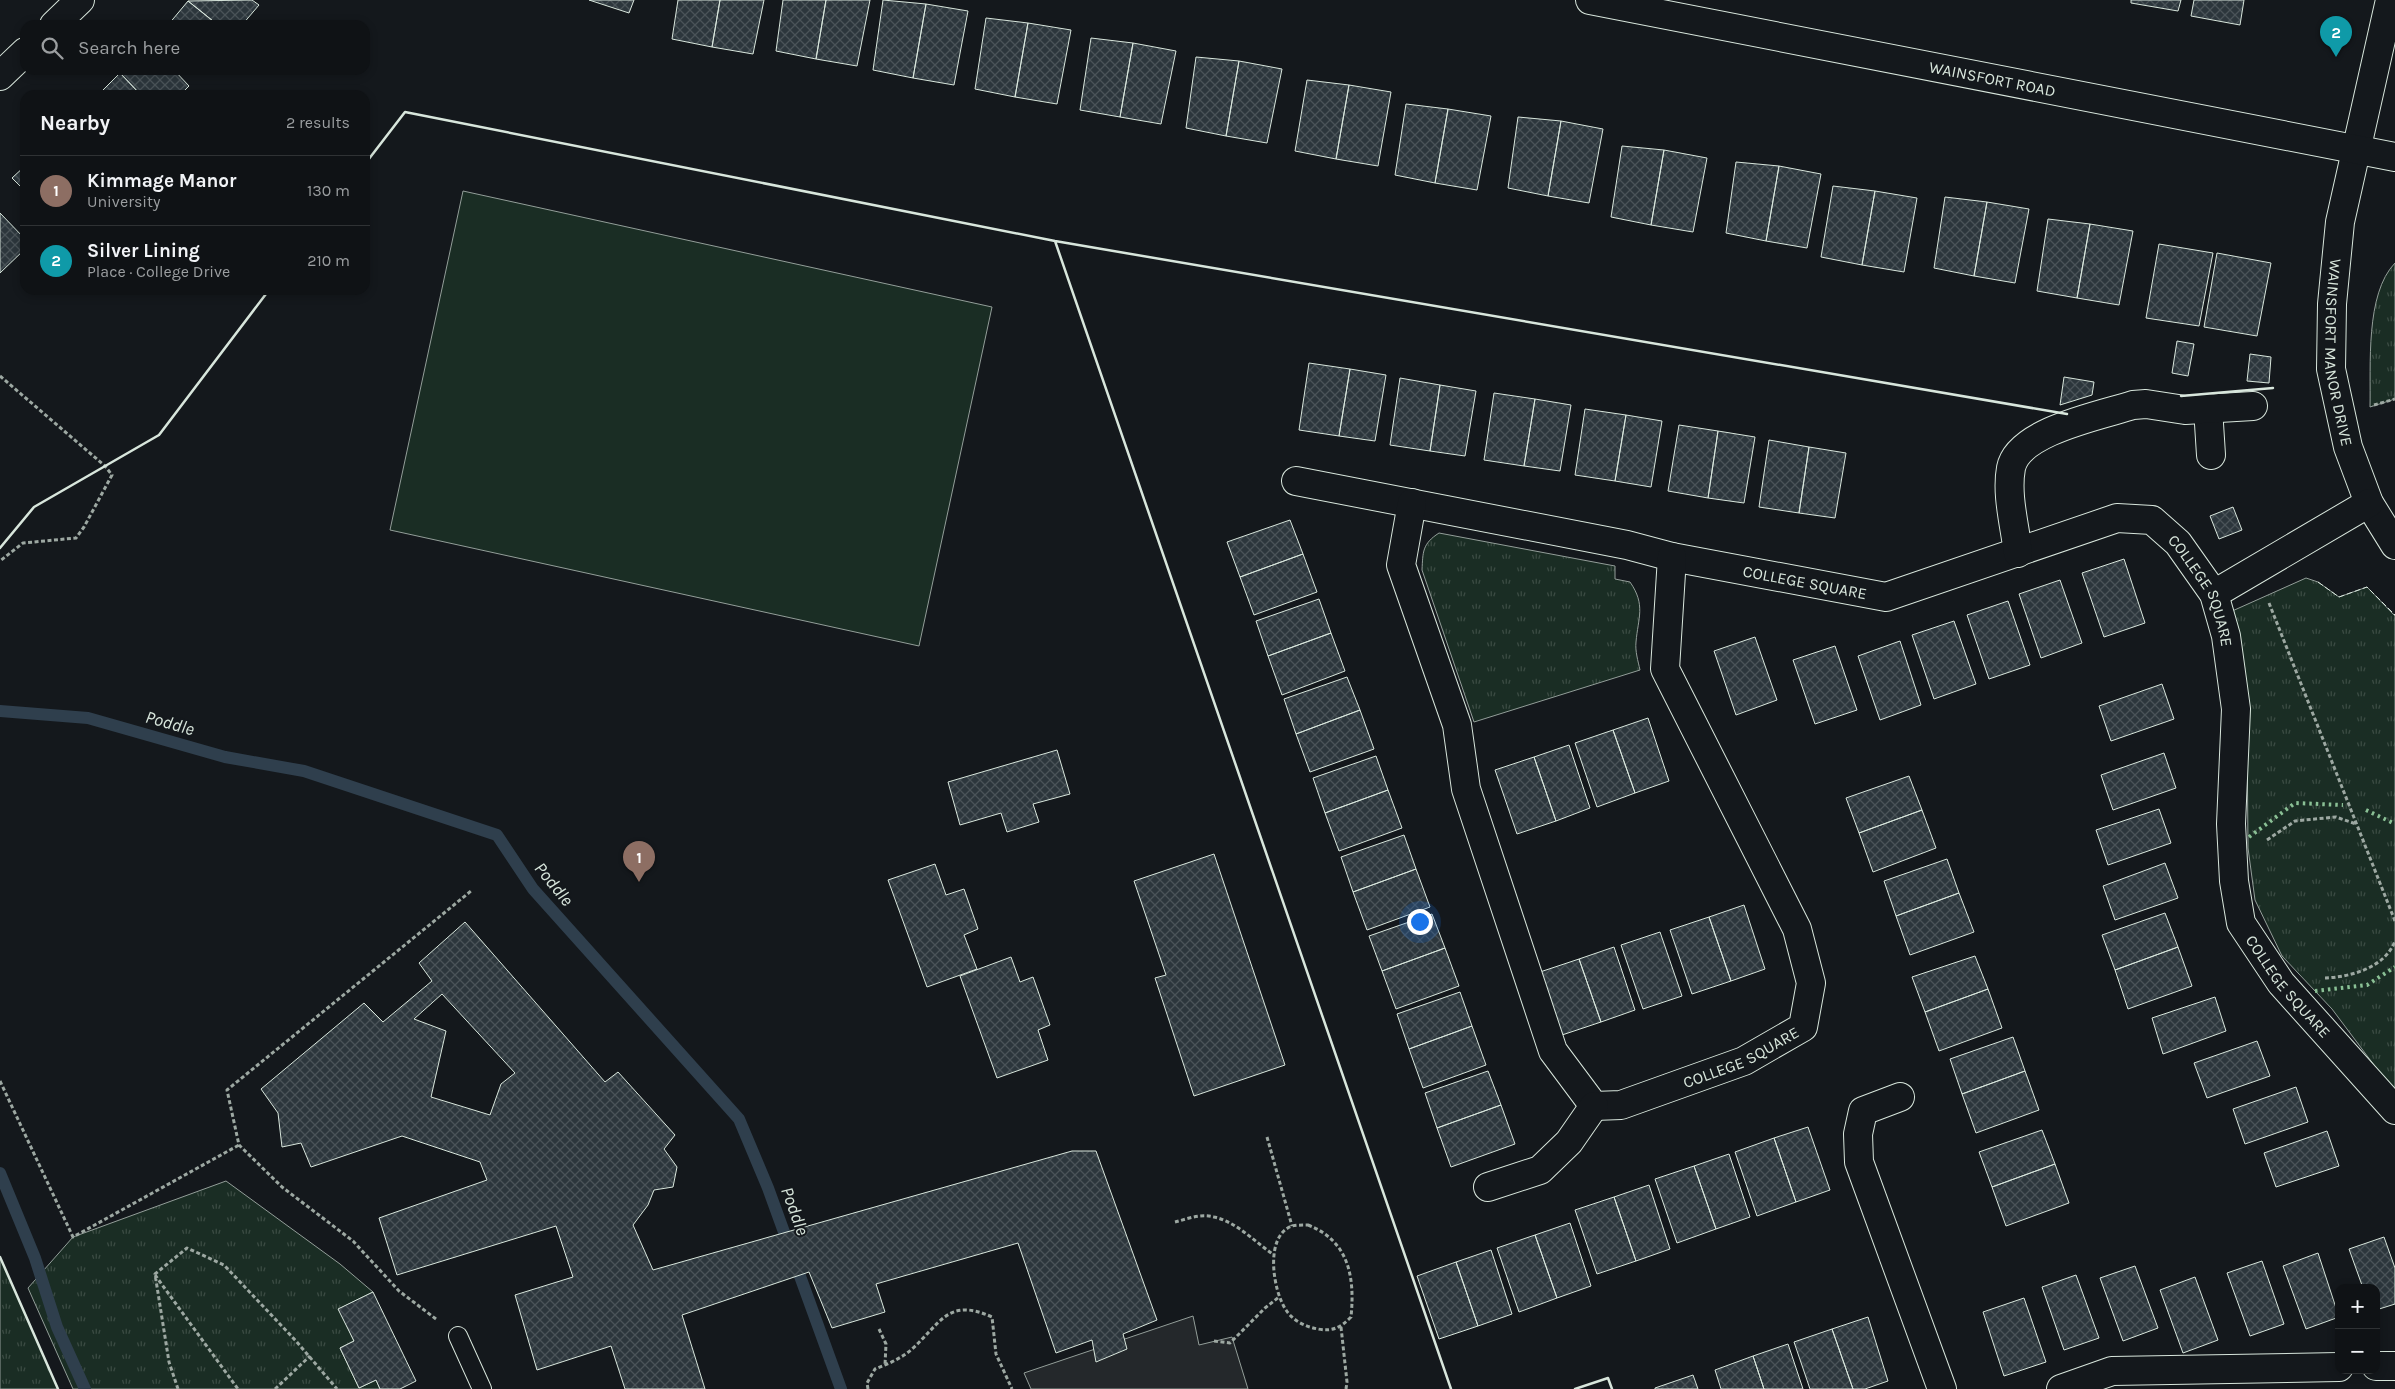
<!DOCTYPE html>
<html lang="en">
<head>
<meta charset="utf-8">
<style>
  body { margin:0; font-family:Karla,sans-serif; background:#181b1e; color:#f1f3f6 }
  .controls { position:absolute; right:15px; bottom:15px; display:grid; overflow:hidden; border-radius:10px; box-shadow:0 2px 8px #0003 }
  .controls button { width:45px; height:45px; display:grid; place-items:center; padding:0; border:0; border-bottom:1px solid #2f3234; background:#0f1215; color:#f1f3f6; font:25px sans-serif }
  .you { position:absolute; left:1419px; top:921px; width:18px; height:18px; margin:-12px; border:4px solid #fff; border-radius:50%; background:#1a73e8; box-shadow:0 0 0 8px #1a73e833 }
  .badge { display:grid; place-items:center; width:32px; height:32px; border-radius:50%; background:#2563eb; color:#fff; font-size:16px; font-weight:700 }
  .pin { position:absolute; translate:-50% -41px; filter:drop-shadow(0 1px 2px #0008) }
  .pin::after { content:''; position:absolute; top:26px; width:18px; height:15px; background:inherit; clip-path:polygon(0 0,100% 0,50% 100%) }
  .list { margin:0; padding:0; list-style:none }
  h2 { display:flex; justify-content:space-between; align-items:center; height:65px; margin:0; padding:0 20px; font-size:21px }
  h2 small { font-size:16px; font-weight:400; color:#9b9ea0 }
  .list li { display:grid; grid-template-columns:32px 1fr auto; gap:15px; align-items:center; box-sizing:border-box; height:70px; padding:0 20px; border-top:1px solid #2f3234 }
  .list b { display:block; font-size:19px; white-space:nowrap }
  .list p { margin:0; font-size:16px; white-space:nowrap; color:#9b9ea0 }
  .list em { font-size:16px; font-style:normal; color:#9b9ea0 }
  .icon { flex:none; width:28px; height:28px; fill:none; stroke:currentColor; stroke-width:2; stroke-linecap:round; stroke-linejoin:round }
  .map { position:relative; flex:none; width:2395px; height:1389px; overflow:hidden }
  .search { position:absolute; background:#0f1215; box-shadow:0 2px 8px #0003; left:20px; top:20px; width:350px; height:55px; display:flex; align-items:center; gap:12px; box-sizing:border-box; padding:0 18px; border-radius:15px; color:#9b9ea0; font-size:19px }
  .panel { position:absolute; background:#0f1215; box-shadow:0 2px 8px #0003; left:20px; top:90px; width:350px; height:205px; border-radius:15px }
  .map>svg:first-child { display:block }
</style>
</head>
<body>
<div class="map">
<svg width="2395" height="1389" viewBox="0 0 2395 1389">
  <defs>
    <pattern id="grass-tufts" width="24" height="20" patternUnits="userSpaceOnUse" patternTransform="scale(1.25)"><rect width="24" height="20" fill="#1a2d24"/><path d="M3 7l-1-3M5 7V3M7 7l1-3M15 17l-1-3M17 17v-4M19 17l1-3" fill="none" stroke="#3b4b43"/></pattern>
    <pattern id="building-cross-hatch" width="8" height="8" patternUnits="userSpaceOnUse" patternTransform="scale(1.25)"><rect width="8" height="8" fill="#2c363c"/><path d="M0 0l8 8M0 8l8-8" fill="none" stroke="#4a5358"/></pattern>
  </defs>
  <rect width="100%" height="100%" fill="#14181c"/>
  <path fill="url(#grass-tufts)" stroke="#939e99" d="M2395,263V399L2370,407C2371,366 2365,294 2395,263Z
    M1439,533L1615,566V579L1630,582C1646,605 1638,618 1636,642C1635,651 1638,661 1640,670L1474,722L1422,570C1423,552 1422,544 1439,533Z
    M2306,578L2318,582L2339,597L2367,587L2395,616V1093L2332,1009L2282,956L2255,900L2248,848L2247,725L2230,612Z
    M226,1181L340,1264L373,1292L339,1309L354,1341L340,1348L359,1388L376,1380L380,1389H73L28,1288L73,1237Z
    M0,1257L58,1389H0Z"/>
  <path fill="#1a2d24" stroke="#939e99" d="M463,191L992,307L919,646L390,530Z"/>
  <path fill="#24282b" stroke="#939e99" d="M1193,1316L1199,1345L1232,1337L1248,1389H1031L1024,1373Z"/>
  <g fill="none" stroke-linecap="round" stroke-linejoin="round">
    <path stroke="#2f3f4d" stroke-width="12" d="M0,711L88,718L225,757L304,771L497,835L533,889L739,1119L768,1188L841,1389
      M0,1173L35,1258L57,1327L85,1389"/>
  </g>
  <path fill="url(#building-cross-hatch)" stroke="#d8e6dc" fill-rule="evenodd" d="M252,0L259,5L242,25H218L188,1Z
    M589,0H634L629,13Z
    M678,0H720L712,47L672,39Z
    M720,0H764L753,54L712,47Z
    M783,0H826L816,59L776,51Z
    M826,0H870L857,66L816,59Z
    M883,0L926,4L913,78L873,70Z
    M2131,0H2181L2178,11L2131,3Z
    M2194,0H2244L2240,25L2191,16Z
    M188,1L218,25H168Z
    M926,4L968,11L954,85L913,78Z
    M986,18L1028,23L1015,97L975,89Z
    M1028,23L1071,30L1057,104L1015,97Z
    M1091,38L1133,43L1120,117L1080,110Z
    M1133,43L1176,51L1161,124L1120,117Z
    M1196,57L1239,61L1226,136L1186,128Z
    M1239,61L1282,69L1267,143L1226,136Z
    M123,70H174L189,86L180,95H141L120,73Z
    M120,73L141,95H98Z
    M1307,80L1349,85L1336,159L1295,151Z
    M1349,85L1391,92L1378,166L1336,159Z
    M1406,104L1448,109L1435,183L1395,175Z
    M1448,109L1491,116L1477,190L1435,183Z
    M1518,117L1561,121L1548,196L1508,188Z
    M1561,121L1603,129L1589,203L1548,196Z
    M1622,146L1664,150L1651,225L1611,217Z
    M1664,150L1707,158L1693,232L1651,225Z
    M1736,162L1779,166L1766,241L1726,233Z
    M25,166V191L12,178Z
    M1779,166L1821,174L1807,248L1766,241Z
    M1833,186L1875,191L1862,265L1821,257Z
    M1875,191L1917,198L1904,272L1862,265Z
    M1945,197L1987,202L1974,276L1934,268Z
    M1987,202L2029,209L2015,283L1974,276Z
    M0,213L25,239V249L0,273Z
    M2048,219L2090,224L2077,298L2037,291Z
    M2090,224L2133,231L2119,305L2077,298Z
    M2159,244L2213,253L2199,326L2146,318Z
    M2217,253L2271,263L2257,336L2204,327Z
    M2177,341L2194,344L2188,376L2172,373Z
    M2250,354L2271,357L2269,383L2247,381Z
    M1309,363L1350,369L1339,436L1299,430Z
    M1350,369L1386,375L1375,441L1339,436Z
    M2064,377L2094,382L2092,395L2060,405Z
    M1400,378L1440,385L1430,451L1390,445Z
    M1440,385L1476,391L1465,456L1430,451Z
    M1494,393L1535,399L1524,466L1484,460Z
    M1535,399L1571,405L1560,471L1524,466Z
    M1585,409L1626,415L1615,481L1575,475Z
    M1626,415L1662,421L1651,487L1615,481Z
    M1679,425L1718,431L1708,498L1668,491Z
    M1718,431L1755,437L1744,503L1708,498Z
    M1769,440L1809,447L1799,513L1759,507Z
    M1809,447L1846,453L1835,518L1799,513Z
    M2233,507L2242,530L2219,539L2210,516Z
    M1290,520L1303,554L1240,577L1227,542Z
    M1303,554L1317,592L1254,615L1240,577Z
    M2124,559L2145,623L2104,637L2082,573Z
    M2060,580L2082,643L2041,658L2019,594Z
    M1319,599L1331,633L1268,656L1256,621Z
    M2008,601L2030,665L1989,679L1967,615Z
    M1954,621L1976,684L1934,699L1912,635Z
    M1331,633L1345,671L1282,695L1268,656Z
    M1755,637L1777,700L1736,715L1714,651Z
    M1900,641L1921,705L1880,720L1858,656Z
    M1835,646L1857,710L1815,724L1793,660Z
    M1347,677L1360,710L1296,734L1284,699Z
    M2162,684L2174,719L2111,741L2099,706Z
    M1360,710L1374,749L1310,772L1296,734Z
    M1648,718L1669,781L1635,793L1613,730Z
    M1613,730L1635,793L1597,807L1575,743Z
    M1569,745L1590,808L1556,821L1534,757Z
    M1057,750L1070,794L1033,804L1039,822L1007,832L1001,813L960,825L948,782Z
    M2164,753L2176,788L2113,810L2101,775Z
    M1376,756L1388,790L1325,813L1313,778Z
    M1534,757L1556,821L1517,834L1495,770Z
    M1909,776L1922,810L1859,833L1846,798Z
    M1388,790L1402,828L1339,851L1325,813Z
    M2159,809L2171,843L2108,865L2096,830Z
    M1922,810L1936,848L1873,872L1859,833Z
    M1404,835L1416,869L1353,892L1341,857Z
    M1214,854L1285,1065L1194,1096L1155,978L1166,975L1134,881Z
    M1947,859L1959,893L1896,916L1884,881Z
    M2165,863L2178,898L2115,920L2103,886Z
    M935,864L946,895L964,889L978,929L964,935L977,969L927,987L888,880Z
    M1416,869L1430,907L1367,930L1353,892Z
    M1959,893L1974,932L1910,955L1896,916Z
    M1744,905L1765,969L1731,981L1709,917Z
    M2165,913L2178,947L2115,970L2102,935Z
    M1432,914L1445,948L1382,971L1369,936Z
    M1709,917L1731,981L1692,994L1670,930Z
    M465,922L605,1082L618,1072L675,1135L664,1149L677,1167L673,1187L654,1190L648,1205L633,1225L653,1270L1072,1151H1096L1157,1320L1123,1334L1127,1349L1096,1362L1092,1340L1056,1353L1018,1243L876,1284L885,1312L832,1328L809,1272L682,1315L705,1389H625L611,1346L537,1370L515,1295L573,1277L556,1226L397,1275L379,1218L487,1180L480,1162L402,1136L311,1167L301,1143L282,1147L278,1113L261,1089L364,1003L383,1022L432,981L419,963ZM442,994L515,1073L501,1084L490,1115L431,1097L446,1031L414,1019Z
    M1660,932L1682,996L1643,1009L1621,945Z
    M1614,947L1635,1010L1601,1022L1579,959Z
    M2178,947L2192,986L2128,1009L2115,970Z
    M1445,948L1459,986L1396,1009L1382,971Z
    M1975,956L1988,989L1925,1012L1912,977Z
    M1011,957L1020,982L1033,977L1050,1025L1038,1030L1048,1060L997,1078L960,976Z
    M1579,959L1601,1022L1562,1035L1540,972Z
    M1988,989L2002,1028L1939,1051L1925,1012Z
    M1460,992L1472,1026L1409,1049L1397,1014Z
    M2215,997L2226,1031L2163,1054L2152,1018Z
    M1472,1026L1486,1065L1423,1088L1409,1049Z
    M2013,1037L2025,1071L1962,1094L1950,1059Z
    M2257,1041L2270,1076L2207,1098L2194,1063Z
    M1488,1071L1501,1105L1437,1128L1425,1093Z
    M2025,1071L2039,1110L1976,1133L1962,1094Z
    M2296,1087L2308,1122L2245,1144L2233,1109Z
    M1501,1105L1515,1144L1451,1167L1437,1128Z
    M1808,1127L1830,1190L1796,1202L1774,1138Z
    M2042,1130L2055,1164L1992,1187L1979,1152Z
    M2327,1131L2339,1166L2276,1187L2264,1153Z
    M1774,1138L1796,1202L1757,1216L1735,1152Z
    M1729,1154L1750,1217L1716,1229L1694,1166Z
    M2055,1164L2069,1203L2006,1226L1992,1187Z
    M1694,1166L1716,1229L1677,1243L1655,1179Z
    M1649,1185L1670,1249L1636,1261L1614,1197Z
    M1614,1197L1636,1261L1597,1274L1575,1210Z
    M1570,1223L1591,1286L1557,1298L1535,1235Z
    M1535,1235L1557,1298L1519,1312L1497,1248Z
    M2384,1237L2395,1268V1304L2376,1310V1288H2363L2349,1249Z
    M1491,1250L1512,1314L1478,1326L1456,1262Z
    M2318,1253L2339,1317L2306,1329L2283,1266Z
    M2262,1261L2284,1324L2250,1336L2227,1273Z
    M1456,1262L1478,1326L1439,1339L1417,1276Z
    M2135,1266L2158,1328L2123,1341L2100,1278Z
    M2076,1275L2099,1338L2064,1350L2042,1287Z
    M2195,1277L2218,1340L2183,1353L2160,1290Z
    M373,1292L416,1381L400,1389H380L376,1380L359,1388L340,1348L354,1341L338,1309Z
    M2024,1298L2046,1362L2004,1376L1983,1312Z
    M1868,1317L1888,1381L1865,1389H1853L1832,1329Z
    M1832,1329L1853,1389H1810L1794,1342Z
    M1788,1344L1803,1389H1764L1753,1356Z
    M1753,1356L1764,1389H1721L1715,1370Z
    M1693,1375L1698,1389H1655V1388Z"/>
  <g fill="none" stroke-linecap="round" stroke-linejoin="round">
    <defs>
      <path id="service" d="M458,1336L482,1389"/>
      <g id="minor">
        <path id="s1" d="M2390,0L2340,222L2332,304L2331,369L2348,447L2369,503L2395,545"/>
        <path d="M54,25L80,0"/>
        <path d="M0,76L25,52"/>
        <path d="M2208,408L2211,455"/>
        <path id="s2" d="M1296,481L1627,545L1672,557L1886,597L2117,518L2152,520L2178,543L2214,594L2226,636L2236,709L2231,824L2234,881L2241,923L2281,983L2395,1110"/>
        <path id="s3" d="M1412,503L1401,565L1457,725L1466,789L1553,1051L1594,1106L1621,1105L1744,1061L1803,1027L1811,983L1797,929L1665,669L1672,557"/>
        <path d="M2018,553C2015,526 2006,495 2011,468C2018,431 2102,415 2133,405L2146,404L2185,410L2253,406"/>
        <path d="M2214,594L2369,503"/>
        <path d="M1900,1097L1863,1111L1858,1134L1859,1162L1942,1389"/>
        <path d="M1488,1187L1540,1170L1569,1142L1594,1106"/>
        <path d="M2376,1366H2395"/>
        <path d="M2061,1389L2112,1371L2339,1367"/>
      </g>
      <g id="secondary">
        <path id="s4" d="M1590,0L2395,157"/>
      </g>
    </defs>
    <use href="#service" stroke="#d8e6dc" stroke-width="20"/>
    <use href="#minor" stroke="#d8e6dc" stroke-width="30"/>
    <use href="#secondary" stroke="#d8e6dc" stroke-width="30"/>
    <path stroke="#9da8a2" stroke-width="3" stroke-dasharray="4 2.5" stroke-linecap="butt" d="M0,376L105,466L112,475L84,527L76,538L23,543L0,561
      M2374,405L2395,399
      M2269,603L2395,921
      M2267,840L2295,821L2336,817L2356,824
      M2325,978C2350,977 2385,968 2395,941
      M0,1081L73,1237L239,1145
      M1267,1137L1292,1226
      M1175,1222C1187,1219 1201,1213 1214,1217C1237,1222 1256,1243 1274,1255
      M1308,1225C1349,1241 1355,1277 1351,1317C1341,1327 1333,1332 1318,1329C1306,1327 1293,1321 1286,1310C1273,1291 1264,1236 1292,1226C1297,1225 1303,1225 1308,1225Z
      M155,1275L238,1389
      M436,1319L399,1291L353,1241L282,1187L239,1145L227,1090L471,891
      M1341,1327L1347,1382L1346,1389
      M879,1329L886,1344L885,1365
      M1214,1341L1230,1343L1265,1308L1279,1297
      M178,1389L169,1362L155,1274L187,1248L224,1265L296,1341L337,1389
      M275,1389L310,1356
      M868,1389L867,1383L875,1369C888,1364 902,1358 912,1349C941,1323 948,1297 992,1317L996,1354L1012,1389"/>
    <use href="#service" stroke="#14181c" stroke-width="18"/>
    <use href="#minor" stroke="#14181c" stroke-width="28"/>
    <use href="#secondary" stroke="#14181c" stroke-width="28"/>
    <path stroke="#8ac095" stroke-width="4" stroke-dasharray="2.5 4" stroke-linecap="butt" d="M2366,810L2395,824
      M2249,837L2295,803L2343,805
      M2315,991L2367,985L2395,967"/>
    <path stroke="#d8e6dc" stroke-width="1" stroke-dasharray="6 2.5" stroke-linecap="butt" d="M2318,582L2339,597L2367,587L2395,615"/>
    <path stroke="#d8e6dc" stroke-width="2.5" d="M365,164L405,112L1055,241L2067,414
      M1055,241L1451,1389
      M2181,396L2273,388
      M0,548L34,507L159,435L269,290
      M0,1257L58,1389
      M1575,1389L1608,1378L1612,1389"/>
  </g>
  <g text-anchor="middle" stroke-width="4" stroke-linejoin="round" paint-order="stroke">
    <g font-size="16" fill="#d8e6dc" stroke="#14181c">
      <text dy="6" stroke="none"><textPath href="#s4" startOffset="410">WAINSFORT ROAD</textPath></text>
      <text dy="6" stroke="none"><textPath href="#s1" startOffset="359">WAINSFORT MANOR DRIVE</textPath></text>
      <text dy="6" stroke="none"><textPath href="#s2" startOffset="519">COLLEGE SQUARE</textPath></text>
      <text dy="6" stroke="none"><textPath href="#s2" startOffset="969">COLLEGE SQUARE</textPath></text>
      <text dy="6" stroke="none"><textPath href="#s2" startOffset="1389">COLLEGE SQUARE</textPath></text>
      <text dy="6" stroke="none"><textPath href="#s3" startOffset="798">COLLEGE SQUARE</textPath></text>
    </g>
    <g font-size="18" font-style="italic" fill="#d8e6dc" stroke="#14181c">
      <text transform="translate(170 723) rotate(16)" y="6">Poddle</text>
      <text transform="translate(554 884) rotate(51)" y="6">Poddle</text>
      <text transform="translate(795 1211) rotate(70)" y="6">Poddle</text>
    </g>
  </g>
</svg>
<div class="controls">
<button>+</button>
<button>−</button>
</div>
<div class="you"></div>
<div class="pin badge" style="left:639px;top:882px;background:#8d6e63">1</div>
<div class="pin badge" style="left:2336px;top:57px;background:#0f9aa8">2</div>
<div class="search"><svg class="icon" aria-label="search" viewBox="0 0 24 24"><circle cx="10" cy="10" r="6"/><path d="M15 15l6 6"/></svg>Search here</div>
<section class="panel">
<h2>Nearby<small>2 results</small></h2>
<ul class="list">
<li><span class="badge" style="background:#8d6e63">1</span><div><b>Kimmage Manor</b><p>University</p></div><em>130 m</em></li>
<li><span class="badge" style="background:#0f9aa8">2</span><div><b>Silver Lining</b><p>Place · College Drive</p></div><em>210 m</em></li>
</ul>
</section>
</div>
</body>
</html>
